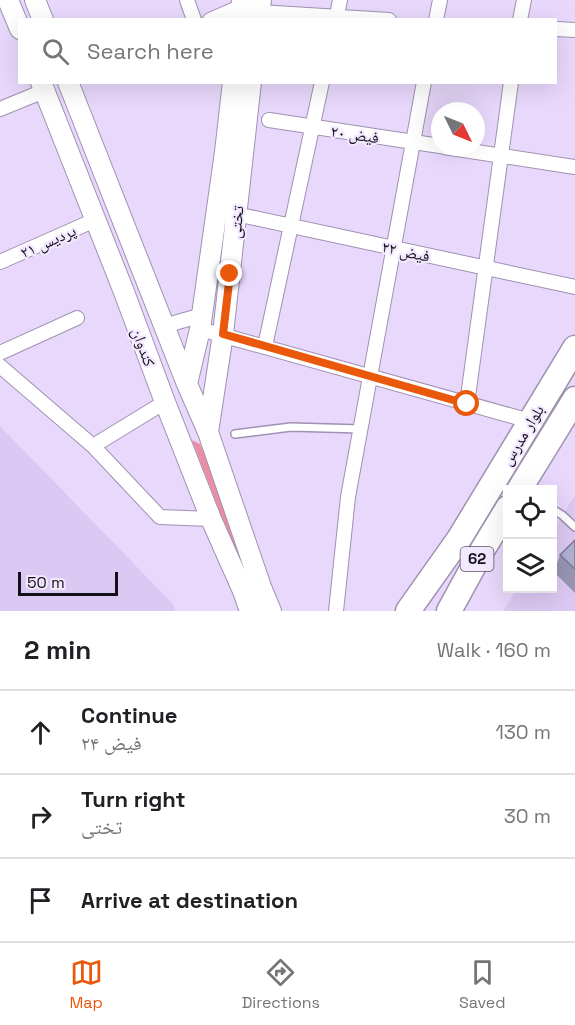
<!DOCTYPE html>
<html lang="en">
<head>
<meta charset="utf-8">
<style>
  body { margin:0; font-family:"Space Grotesk","Noto Naskh Arabic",sans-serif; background:#f2f2f2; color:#202124 }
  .controls { position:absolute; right:18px; bottom:18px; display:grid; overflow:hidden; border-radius:0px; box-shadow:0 6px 24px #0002 }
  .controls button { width:54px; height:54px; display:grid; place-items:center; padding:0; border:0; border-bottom:2px solid #e0e0e0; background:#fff; color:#202124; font:30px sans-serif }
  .compass { position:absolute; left:431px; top:102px; width:54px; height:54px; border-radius:50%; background:#fff; box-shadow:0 6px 24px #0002; rotate:133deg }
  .scale { position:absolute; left:18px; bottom:15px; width:100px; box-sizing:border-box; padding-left:6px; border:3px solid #16101c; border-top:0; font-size:16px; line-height:21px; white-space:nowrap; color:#16101c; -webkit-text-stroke:4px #f2e9fe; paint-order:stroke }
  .stop { position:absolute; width:18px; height:18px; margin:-14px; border:4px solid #ea580c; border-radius:50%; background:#fff }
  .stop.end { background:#ea580c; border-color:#fff; box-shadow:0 2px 6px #0008 }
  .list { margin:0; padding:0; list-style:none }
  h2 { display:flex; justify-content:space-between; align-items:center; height:78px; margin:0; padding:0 24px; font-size:26px }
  h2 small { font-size:20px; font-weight:400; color:#757577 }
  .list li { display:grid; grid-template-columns:39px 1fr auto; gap:18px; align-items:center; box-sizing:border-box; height:84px; padding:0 24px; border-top:2px solid #e0e0e0 }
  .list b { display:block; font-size:22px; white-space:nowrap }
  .list p { margin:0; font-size:20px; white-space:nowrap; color:#757577 }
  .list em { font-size:20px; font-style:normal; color:#757577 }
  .icon { flex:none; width:33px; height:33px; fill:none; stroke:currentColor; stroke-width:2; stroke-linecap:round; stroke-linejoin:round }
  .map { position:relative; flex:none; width:575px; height:611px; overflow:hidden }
  .search { position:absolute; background:#fff; box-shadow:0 6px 24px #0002; left:18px; right:18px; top:18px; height:66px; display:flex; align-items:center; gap:15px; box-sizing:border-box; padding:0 21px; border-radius:0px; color:#757577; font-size:22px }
  .sheet { height:330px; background:#fff }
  nav { display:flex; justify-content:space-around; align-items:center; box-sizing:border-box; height:84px; border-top:2px solid #e0e0e0; background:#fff; font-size:16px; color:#757577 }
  nav a { display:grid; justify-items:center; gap:3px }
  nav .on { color:#ea580c }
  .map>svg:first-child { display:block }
</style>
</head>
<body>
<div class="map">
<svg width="575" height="611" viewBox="0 0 575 611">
  <rect width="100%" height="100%" fill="#e8d8fc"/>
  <path fill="#dcc9f3" d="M0,426L174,605L175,611H0Z
    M575,495V611H503L517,589L552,588L553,531Z"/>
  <path fill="#ed8da3" d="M192,440L200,444L270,611H258Z"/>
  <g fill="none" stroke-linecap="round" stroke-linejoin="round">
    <defs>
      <path id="lane" d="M235,434L291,427L361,429
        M552,509L562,515L575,527"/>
      <path id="street" d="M187,0L194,20
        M259,12L389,20
        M210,20L242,6
        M336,20L340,0
        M436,20L440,0
        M520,20L524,0
        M556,29L575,30
        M0,109L44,91
        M269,120L440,146
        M444,147L575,167
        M236,214L575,287
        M0,262L95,220
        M164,326L202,315
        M200,329L530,421
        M265,346L322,82
        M0,353L77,318
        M0,366L93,446L160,517L211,519
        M467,404L511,82
        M93,446L165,402
        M336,611L348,497L424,82"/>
      <path id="secondary" d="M8,0L20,29
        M35,0L43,20
        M240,20L242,0
        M258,20L261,0
        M41,82L124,292L165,402L211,519L243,591L250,611
        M68,82L187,384L208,432L261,587L271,611
        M187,384L200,329L225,152L233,82
        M208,432L223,334L251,82"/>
      <path id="highway" d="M519,490L575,399
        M408,611L459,539L575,348
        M449,611L483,549L508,508"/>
    </defs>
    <use href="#lane" stroke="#a091b1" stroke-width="10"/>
    <use href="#street" stroke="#a091b1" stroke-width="16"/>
    <use href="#secondary" stroke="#a091b1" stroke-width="22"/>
    <use href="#highway" stroke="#a091b1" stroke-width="27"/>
    <use href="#lane" stroke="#fff" stroke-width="7"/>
    <use href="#street" stroke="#fff" stroke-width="14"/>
    <use href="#secondary" stroke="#fff" stroke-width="20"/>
    <use href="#highway" stroke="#fff" stroke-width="24"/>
  </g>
  <path fill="#9797b5" d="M575,540V593L554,572L560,555Z"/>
  <path fill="#b0b0d3" stroke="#7b7b94" stroke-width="1.5" d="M575,540V569L560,555Z"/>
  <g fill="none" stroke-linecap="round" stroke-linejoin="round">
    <path stroke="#ea580c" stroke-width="8" d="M230,274L223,334L467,404"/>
  </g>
  <g text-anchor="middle" stroke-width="4.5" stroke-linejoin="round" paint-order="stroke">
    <rect fill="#f2e9fe" stroke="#585160" stroke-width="1.5" x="460.5" y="547" width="33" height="24" rx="4.5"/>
    <g font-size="15" font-weight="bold" fill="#16101c">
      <text x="477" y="564">62</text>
    </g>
    <g font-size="16" fill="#16101c" stroke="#f2e9fe">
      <text transform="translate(355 134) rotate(8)" y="6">فیض ۲۰</text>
      <text transform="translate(236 222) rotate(-84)" y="6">تختی</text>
      <text transform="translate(48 241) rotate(-24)" y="6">پردیس ۲۱</text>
      <text transform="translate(406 251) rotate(12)" y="6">فیض ۲۲</text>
      <text transform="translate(144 347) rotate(70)" y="6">کندوان</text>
      <text transform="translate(522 435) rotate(-59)" y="6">بلوار مدرس</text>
    </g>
  </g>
</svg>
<div class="controls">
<button><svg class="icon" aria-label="locate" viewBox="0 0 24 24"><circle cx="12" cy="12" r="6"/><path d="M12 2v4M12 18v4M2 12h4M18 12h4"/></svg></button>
<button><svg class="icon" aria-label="layers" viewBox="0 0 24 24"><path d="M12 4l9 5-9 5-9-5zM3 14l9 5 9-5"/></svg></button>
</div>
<svg class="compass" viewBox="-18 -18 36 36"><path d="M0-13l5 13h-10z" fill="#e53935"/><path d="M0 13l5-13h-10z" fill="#757577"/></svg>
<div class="scale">50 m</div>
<div class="stop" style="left:467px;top:404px"></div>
<div class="stop end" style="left:230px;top:274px"></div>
<div class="search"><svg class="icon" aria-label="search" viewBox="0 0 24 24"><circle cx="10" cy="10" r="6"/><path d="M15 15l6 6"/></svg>Search here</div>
</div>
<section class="sheet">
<h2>2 min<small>Walk · 160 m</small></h2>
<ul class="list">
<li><svg class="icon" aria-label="ahead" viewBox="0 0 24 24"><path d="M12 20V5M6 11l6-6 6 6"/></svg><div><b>Continue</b><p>فیض ۲۴</p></div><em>130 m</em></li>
<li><svg class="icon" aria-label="right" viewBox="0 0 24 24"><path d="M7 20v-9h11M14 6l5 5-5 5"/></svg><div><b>Turn right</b><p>تختی</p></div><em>30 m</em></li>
<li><svg class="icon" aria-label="arrive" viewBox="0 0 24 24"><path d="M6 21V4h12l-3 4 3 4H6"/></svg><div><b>Arrive at destination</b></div></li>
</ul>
</section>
<nav>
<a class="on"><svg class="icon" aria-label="map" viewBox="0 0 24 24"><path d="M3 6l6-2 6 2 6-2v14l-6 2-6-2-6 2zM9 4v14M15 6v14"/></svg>Map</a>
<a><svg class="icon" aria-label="directions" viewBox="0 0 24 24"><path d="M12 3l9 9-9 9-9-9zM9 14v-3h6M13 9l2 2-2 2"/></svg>Directions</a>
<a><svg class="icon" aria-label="saved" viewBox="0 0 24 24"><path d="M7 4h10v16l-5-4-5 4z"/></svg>Saved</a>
</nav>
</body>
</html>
